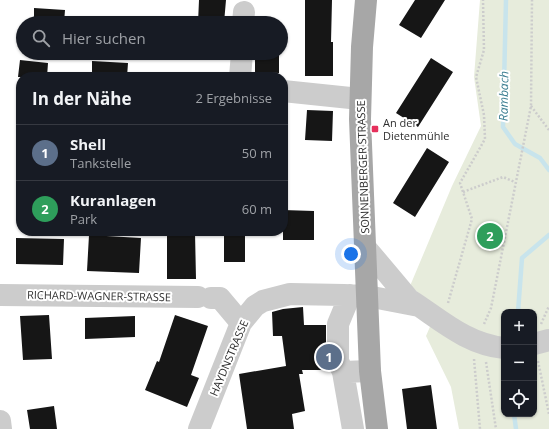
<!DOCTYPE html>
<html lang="de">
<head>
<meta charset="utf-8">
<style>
  body { margin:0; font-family:"Open Sans",sans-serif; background:#20242c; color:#f1f3f6 }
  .controls { position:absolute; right:12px; bottom:12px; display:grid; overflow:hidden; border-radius:8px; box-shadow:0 1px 3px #0004 }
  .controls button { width:36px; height:36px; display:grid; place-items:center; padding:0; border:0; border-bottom:1px solid #363941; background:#171b24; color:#f1f3f6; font:20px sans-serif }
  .you { position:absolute; left:351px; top:254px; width:14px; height:14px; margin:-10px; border:3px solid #fff; border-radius:50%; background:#1a73e8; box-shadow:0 0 0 6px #1a73e833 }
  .badge { display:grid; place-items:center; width:26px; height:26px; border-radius:50%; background:#e6305c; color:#fff; font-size:13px; font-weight:700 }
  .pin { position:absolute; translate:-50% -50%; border:2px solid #fff; box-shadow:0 1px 4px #0006 }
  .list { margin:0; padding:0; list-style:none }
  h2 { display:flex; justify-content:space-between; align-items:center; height:52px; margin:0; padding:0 16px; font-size:17px }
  h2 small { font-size:13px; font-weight:400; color:#9ea1a6 }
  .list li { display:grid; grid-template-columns:26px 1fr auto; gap:12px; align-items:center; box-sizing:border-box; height:56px; padding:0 16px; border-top:1px solid #363941 }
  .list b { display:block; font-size:15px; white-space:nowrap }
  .list p { margin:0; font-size:13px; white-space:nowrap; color:#9ea1a6 }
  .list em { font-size:13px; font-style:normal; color:#9ea1a6 }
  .icon { flex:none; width:22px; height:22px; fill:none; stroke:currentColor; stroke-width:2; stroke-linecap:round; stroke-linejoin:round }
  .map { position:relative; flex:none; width:549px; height:429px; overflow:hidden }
  .search { position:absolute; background:#171b24; box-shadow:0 1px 3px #0004; left:16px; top:16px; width:272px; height:44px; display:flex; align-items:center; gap:10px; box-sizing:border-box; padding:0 14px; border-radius:22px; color:#9ea1a6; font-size:15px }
  .panel { position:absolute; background:#171b24; box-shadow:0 1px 3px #0004; left:16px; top:72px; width:272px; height:164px; border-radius:16px }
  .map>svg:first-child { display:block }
</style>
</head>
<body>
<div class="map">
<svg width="549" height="429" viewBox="0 0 549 429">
  <rect width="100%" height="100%" fill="#fff"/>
  <path fill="#e7ecdc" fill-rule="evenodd" d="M480,0H549V429H459L451,387L426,336L438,308L410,286L452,186L481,126L474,77ZM504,312H534V414H504Z"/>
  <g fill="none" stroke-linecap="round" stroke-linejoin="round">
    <path stroke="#c8e4ec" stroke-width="4.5" d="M506,0L503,127L515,144L540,158L549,170
      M518,312L522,258L549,235
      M514,414L516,429"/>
  </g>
  <path fill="#161616" d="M199,0H226L224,23H198Z
    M305,0H332L331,42H333V76H305Z
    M415,0H445L421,38L399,25Z
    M34,8L65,10L64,23H34Z
    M255,53H279V73L255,72Z
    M431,58L453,72L418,127L396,113Z
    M20,60L48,63L47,77H18Z
    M92,61L128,63L127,77H92Z
    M307,110L333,111L332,141L305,140Z
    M427,148L449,162L415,217L393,203Z
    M283,210L314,211V240H283Z
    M224,231H245V262H224Z
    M167,232H195L196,279H167Z
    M89,235L141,238L139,273L87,271Z
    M16,238L64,239L63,265L16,264Z
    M303,307L304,325H326V361L328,370H302L303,374H299L305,411L292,414L294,429H247L239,374L286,366L282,336H273L272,312L283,309Z
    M49,315L52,359L23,360L20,316Z
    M175,315L208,326L191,375L199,378L187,407L145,390L157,361L159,362Z
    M135,316V337L85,339V318Z
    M431,385L437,429H407L402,389Z
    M54,406L57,429H30L27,410Z"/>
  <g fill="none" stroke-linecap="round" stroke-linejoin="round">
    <path stroke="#ccc" stroke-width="2.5" stroke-dasharray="2 2" stroke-linecap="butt" d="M531,106L549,130
      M463,192L503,177L515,182
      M448,303L472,219L460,183L485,139L484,115L476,77L484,50L483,0
      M484,324L491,308L531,106L532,0
      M541,324L549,306
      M474,359L480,429
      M538,361L549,414
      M486,362L496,429"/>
    <path stroke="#ccc" stroke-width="22" d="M243,23L244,12
      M240,77L242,53
      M283,91L360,99
      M365,247L408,298
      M0,295L198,297
      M211,298H220L241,323
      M407,298C439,318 465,344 504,348
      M534,344L549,340
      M343,372L338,361V324L350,295
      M0,421L1,429
      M199,429L241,323L255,306L263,301L290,294L344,295L367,296L419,306
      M353,429L343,372L370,371"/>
    <path stroke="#a7a7a7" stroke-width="22" d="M366,0L362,47L360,119L370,371L377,429"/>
  </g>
  <rect fill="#e6305c" stroke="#fff" stroke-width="1.5" x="371" y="125" width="8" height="8" rx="2"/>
  <g text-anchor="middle" stroke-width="4" stroke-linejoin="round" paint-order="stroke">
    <g font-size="11" fill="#2f2f2f" stroke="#fff" text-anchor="start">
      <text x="383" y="127">An der<tspan x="383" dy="13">Dietenmühle</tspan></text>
    </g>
    <g font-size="11" fill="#2f2f2f" stroke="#fff">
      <text transform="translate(363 167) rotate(-92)" y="4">SONNENBERGER STRASSE</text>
      <text transform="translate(99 296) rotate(1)" y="4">RICHARD-WAGNER-STRASSE</text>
      <text transform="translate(229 358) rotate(-67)" y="4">HAYDNSTRASSE</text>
    </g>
    <g font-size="12" font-style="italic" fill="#3c7e91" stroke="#fff">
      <text transform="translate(504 96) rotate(-89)" y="4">Rambach</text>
    </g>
  </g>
</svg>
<div class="controls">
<button>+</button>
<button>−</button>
<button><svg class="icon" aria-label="locate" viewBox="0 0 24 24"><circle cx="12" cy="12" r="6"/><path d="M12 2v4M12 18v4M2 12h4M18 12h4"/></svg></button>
</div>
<div class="you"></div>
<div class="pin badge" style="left:329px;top:357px;background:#5c6f8a">1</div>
<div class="pin badge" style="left:490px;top:236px;background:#2e9e5b">2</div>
<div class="search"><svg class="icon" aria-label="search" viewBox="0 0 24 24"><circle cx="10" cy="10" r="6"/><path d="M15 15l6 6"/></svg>Hier suchen</div>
<section class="panel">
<h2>In der Nähe<small>2 Ergebnisse</small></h2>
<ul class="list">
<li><span class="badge" style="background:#5c6f8a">1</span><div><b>Shell</b><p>Tankstelle</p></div><em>50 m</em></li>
<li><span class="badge" style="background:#2e9e5b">2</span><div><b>Kuranlagen</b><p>Park</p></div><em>60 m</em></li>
</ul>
</section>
</div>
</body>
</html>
